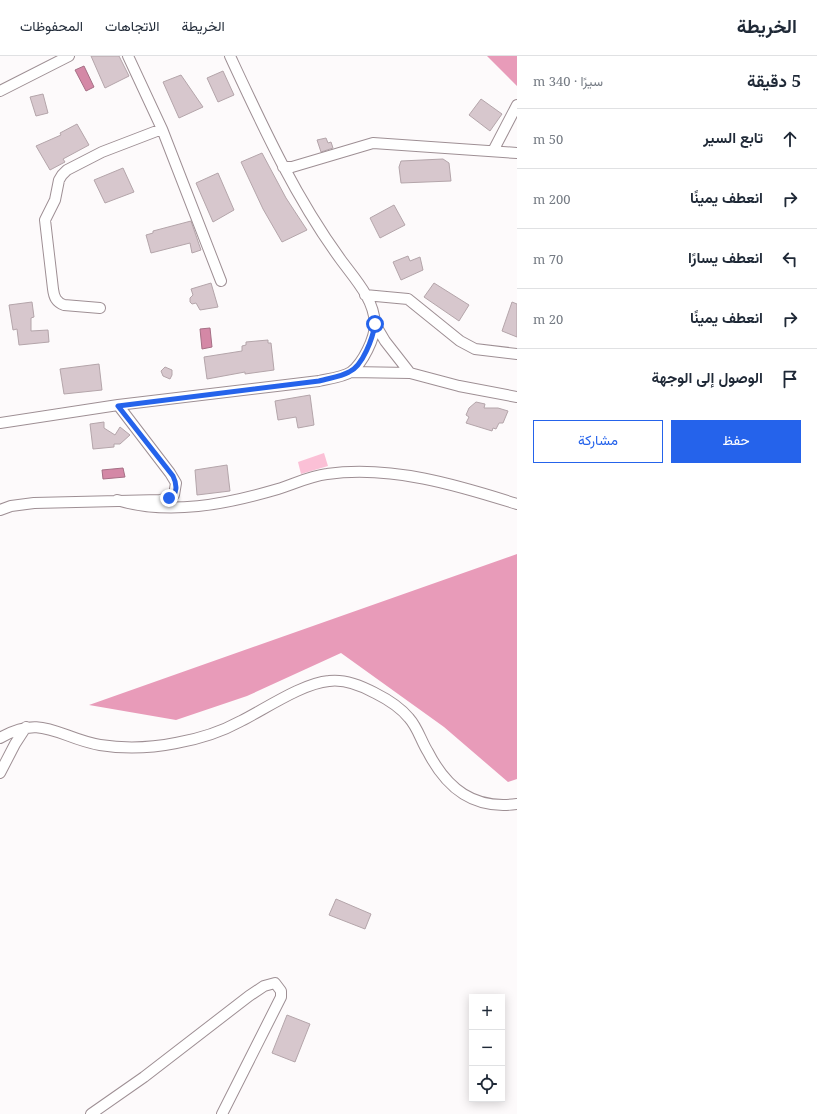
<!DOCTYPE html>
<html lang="ar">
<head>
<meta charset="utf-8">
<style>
  body { margin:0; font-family:"Noto Serif",Vazirmatn,serif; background:#f2f2f3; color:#1f2937; direction:rtl }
  .controls { position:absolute; right:12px; bottom:12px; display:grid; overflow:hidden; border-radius:0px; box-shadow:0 2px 10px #0003 }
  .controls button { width:36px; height:36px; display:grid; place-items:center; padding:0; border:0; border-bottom:1px solid #e0e1e3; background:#fff; color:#1f2937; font:20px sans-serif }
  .stop { position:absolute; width:12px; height:12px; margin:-9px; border:3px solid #2563eb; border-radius:50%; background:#fff }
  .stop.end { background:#2563eb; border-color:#fff; box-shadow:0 1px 4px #0008 }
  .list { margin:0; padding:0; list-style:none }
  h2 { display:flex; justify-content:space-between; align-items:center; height:52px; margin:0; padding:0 16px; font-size:17px }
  h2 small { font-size:13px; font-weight:400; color:#747a83 }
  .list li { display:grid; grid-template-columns:26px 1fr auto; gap:12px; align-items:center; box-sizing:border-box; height:60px; padding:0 16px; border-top:1px solid #e0e1e3 }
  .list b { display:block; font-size:15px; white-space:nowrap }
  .list em { font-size:13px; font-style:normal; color:#747a83 }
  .actions { display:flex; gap:8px; padding:12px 16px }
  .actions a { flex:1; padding:9px 0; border:1px solid #2563eb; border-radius:0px; text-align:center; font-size:14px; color:#2563eb }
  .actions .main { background:#2563eb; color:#fff }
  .icon { flex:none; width:22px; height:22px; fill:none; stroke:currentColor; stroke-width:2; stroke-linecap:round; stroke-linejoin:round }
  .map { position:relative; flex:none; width:517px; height:1058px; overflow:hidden; direction:ltr }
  header { display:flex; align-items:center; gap:24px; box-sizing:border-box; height:56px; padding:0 20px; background:#fff; border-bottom:1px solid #e0e1e3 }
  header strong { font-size:19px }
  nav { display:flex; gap:22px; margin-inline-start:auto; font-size:14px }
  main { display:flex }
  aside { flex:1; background:#fff }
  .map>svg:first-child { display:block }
</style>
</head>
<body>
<header>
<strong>الخريطة</strong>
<nav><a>الخريطة</a><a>الاتجاهات</a><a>المحفوظات</a></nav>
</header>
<main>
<aside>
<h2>5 دقيقة<small>سيرًا · 340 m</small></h2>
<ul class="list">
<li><svg class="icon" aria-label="ahead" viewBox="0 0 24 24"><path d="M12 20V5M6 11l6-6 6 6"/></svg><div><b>تابع السير</b></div><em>50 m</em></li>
<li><svg class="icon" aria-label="right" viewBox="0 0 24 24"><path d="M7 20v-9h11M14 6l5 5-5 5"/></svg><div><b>انعطف يمينًا</b></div><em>200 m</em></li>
<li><svg class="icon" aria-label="left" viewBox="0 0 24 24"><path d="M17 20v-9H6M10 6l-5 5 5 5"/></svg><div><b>انعطف يسارًا</b></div><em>70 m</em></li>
<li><svg class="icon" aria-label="right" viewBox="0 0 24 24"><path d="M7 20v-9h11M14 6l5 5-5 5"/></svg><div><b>انعطف يمينًا</b></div><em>20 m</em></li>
<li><svg class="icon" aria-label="arrive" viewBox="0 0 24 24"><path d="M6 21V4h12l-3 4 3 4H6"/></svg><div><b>الوصول إلى الوجهة</b></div></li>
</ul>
<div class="actions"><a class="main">حفظ</a><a>مشاركة</a></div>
</aside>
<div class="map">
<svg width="517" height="1058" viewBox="0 0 517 1058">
  <rect width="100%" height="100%" fill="#fdfafb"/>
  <path fill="#fbc0d6" d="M324,397L328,410L301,418L298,406Z"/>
  <path fill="#e89bb9" d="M487,0H517V30Z
    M517,498V723L508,726L444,671L341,597L247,640L176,664L89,649Z"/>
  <path fill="#d488a6" stroke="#a66f85" d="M84,10L94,31L86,35L75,14Z
    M210,272L212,291L202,293L200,273Z
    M123,412L125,421L103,423L102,414Z"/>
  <path fill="#d7c7cd" stroke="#b4a5aa" d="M91,0H119L129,20L105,32Z
    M223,15L234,39L218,46L207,22Z
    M181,19L203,51L179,62L163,26Z
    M43,38L48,57L36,60L30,41Z
    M481,43L502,58L490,75L469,59Z
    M77,68L89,89L63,103L65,106L50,114L36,90L61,79L60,77Z
    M326,82L328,87L331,86L333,92L321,96L317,84Z
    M262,97L286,142L307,174L282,186L263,153L241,106Z
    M443,103L449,107L451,125L401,127L399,111L401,105Z
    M123,112L134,136L105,147L94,124Z
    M218,117L234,154L213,166L196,127Z
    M394,149L405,169L380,182L370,162Z
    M191,165L201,194L192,197L190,187L151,197L146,179L153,177V175Z
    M408,200L410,205L420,201L423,214L401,224L393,206Z
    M211,227L218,251L200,254L196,247L192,248L190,246V242L193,239L191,233Z
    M434,227L469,249L459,265L424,241Z
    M32,246L34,261L31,262V275L48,274L49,286L19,289L17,273L13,274L9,249Z
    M512,246L517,248V281L502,275Z
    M268,284V287H271L274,314L245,318V316L207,323L204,301L242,295V290L246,289V286Z
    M99,308L102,334L64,338L60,313Z
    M165,311L172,314V319L170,323L163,320L161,315Z
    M310,339L314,369L298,372L296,361L278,364L275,345Z
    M476,346L485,348L484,352H498L508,355L503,367H499L496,373L493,372L492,375L466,367L469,361L466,359L469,352Z
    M104,366V372L115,379L120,371L130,379L120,388H114V391L93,393L90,368Z
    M227,409L230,435L197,439L195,414Z
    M336,843L371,858L365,873L329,859Z
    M287,959L310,968L295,1006L272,997Z"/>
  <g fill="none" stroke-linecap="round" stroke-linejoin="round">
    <defs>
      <path id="minor" d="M128,0L162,73L221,225
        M0,35L69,0
        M493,95L517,49
        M283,111H292L373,87L517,97
        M365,239L408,243L460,285L475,293L517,298
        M100,252L64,249C56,246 54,241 53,233L45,164L55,144L59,124L62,119L67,114L102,96L162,73
        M375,268L385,285L410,317
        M351,316L410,317L459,330L517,341
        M0,367L118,349L319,325C328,323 343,321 351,316C363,307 375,282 375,268C374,243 355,223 341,204C295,141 263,71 230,0
        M117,444C169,460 227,448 278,433C294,428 310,420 327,418C391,409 457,429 517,448
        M0,454L11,450L34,447L160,444L169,442L174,439L176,427L170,417L118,349
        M0,682C42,657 59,682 100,689C125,693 151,692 176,687C199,683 221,676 241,665C265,653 303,627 329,625C344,623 362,630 375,637C387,643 400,651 409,662C418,672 421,685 428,696C447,733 474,754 517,748
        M0,717L15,688L26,671
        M91,1058L144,1021L249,940L264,930L275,927L281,935V941L222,1058"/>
    </defs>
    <use href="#minor" stroke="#9e8f94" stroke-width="12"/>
    <use href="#minor" stroke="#fff" stroke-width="10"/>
  </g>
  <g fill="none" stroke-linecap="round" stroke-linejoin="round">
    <path stroke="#2563eb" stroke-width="5" d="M169,442C178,439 177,428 173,420L118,350L319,325C329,322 340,321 349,316C363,310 373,281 375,268"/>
  </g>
</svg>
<div class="controls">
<button>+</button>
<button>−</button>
<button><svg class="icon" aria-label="locate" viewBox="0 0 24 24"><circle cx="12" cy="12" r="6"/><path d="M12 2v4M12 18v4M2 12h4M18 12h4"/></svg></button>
</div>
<div class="stop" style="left:375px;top:268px"></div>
<div class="stop end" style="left:169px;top:442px"></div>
</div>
</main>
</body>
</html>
